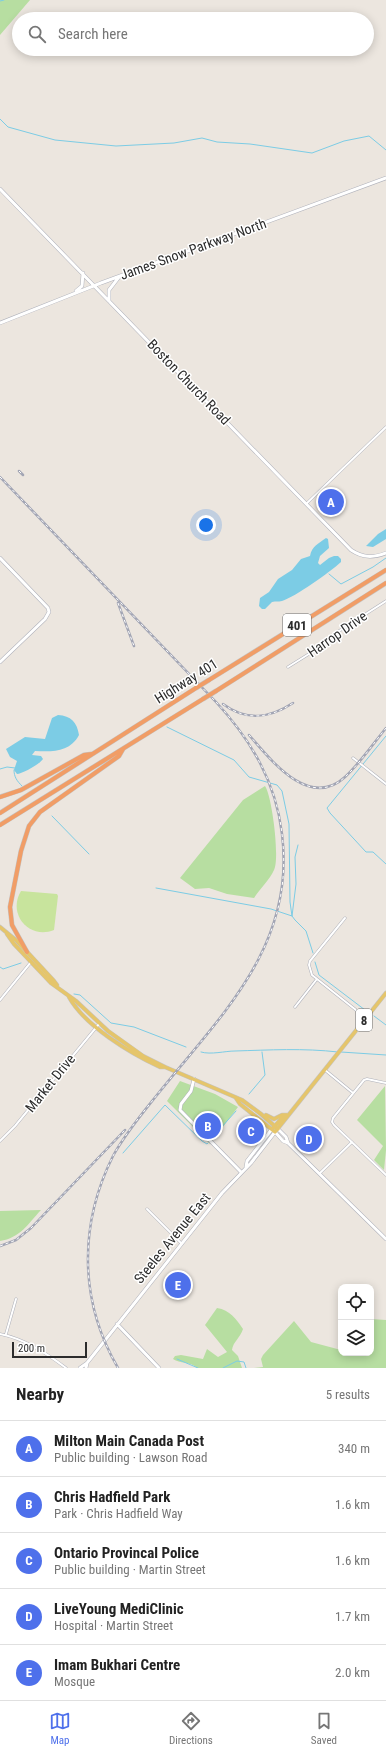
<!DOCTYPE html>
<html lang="en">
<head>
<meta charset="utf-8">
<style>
  body { margin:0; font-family:"Roboto Condensed",sans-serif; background:#f6f6f6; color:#222 }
  .controls { position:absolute; right:12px; bottom:12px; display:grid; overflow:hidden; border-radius:8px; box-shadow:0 2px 10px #0003 }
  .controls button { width:36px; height:36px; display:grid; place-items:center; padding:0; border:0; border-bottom:1px solid #e0e0e0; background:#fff; color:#222; font:20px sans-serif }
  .scale { position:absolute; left:12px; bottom:10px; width:75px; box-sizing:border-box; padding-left:4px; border:2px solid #2c2c2c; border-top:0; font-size:11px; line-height:14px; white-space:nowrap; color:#2c2c2c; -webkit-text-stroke:3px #fff; paint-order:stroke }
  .you { position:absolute; left:206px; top:525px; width:14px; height:14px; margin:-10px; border:3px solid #fff; border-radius:50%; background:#1a73e8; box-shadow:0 0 0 6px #1a73e833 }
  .badge { display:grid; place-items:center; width:26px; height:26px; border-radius:50%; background:#4e70eb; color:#fff; font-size:13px; font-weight:700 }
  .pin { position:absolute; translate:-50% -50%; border:2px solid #fff; box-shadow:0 1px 4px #0006 }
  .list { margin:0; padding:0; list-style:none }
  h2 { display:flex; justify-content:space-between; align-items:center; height:52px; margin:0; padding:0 16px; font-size:17px }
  h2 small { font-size:13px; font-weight:400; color:#767676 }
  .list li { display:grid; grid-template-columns:26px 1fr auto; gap:12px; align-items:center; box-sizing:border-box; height:56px; padding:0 16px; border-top:1px solid #e0e0e0 }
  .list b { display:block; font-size:15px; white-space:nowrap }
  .list p { margin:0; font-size:13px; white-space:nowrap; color:#767676 }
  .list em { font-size:13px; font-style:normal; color:#767676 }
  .icon { flex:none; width:22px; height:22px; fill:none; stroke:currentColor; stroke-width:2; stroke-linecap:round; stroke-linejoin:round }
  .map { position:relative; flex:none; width:386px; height:1368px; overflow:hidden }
  .search { position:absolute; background:#fff; box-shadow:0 2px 10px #0003; left:12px; right:12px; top:12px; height:44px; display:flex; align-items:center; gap:10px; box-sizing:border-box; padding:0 14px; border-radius:22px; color:#767676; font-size:15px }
  .sheet { height:332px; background:#fff }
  nav { display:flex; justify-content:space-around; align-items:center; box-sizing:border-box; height:56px; border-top:1px solid #e0e0e0; background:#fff; font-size:11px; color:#767676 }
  nav a { display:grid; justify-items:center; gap:2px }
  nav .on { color:#4e70eb }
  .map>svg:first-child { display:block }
</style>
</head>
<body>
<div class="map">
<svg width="386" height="1368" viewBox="0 0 386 1368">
  <rect width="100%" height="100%" fill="#ece6df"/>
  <path fill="#b7dea1" d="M0,0H30L0,35Z
    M265,786C272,796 280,858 274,870C270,879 260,889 254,898L227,894L209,888L195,889L180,878L243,800Z
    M180,1081L215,1094L238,1107L210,1144L167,1101Z
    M385,1086L386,1150L384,1170L374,1160L383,1146L357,1120Z
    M41,1210C28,1224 20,1238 0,1241V1211Z
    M217,1308C230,1310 236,1319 243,1329C240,1338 233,1342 232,1350L238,1356L242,1368H197C190,1361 180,1364 173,1359L175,1356L181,1355L203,1359L207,1349L218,1357L227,1352L205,1325Z
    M371,1319L386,1320V1368H254L263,1367L261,1359L263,1355L294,1321L311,1342L341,1350V1353H371Z"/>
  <path fill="#c8e49d" d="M21,891L57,894L58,896L54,930C29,940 7,914 21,891Z"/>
  <path fill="#7ccce5" d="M386,529V539L373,547L366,546L378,534Z
    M326,538L328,539L329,548L320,556L318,563L320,565L329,558L334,556H338L341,559V562C330,572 295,597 282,601C278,602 276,601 272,602L265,609H262L259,606L260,598L269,592L278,579L292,570L301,559L310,556C312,546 318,544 326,538Z
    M58,715C71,716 77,722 79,735C70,752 53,752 35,751L32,755L41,756L43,759C40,764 22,774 17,774L14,770L17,761L10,757L6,749L25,737L45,739L52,718Z"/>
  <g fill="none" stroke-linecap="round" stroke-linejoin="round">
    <path stroke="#7ccce5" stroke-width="1" d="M0,1L4,0
      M0,119L8,127L55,140L116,146L174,143L202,138L217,142L250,144L312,153L344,141L369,136L386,150
      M329,574L341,584L373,567L386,558
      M386,736L327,808L330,813L366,852H373L386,864
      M0,769L7,767L15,768
      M14,770C14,777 17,781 22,786
      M52,816L89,854
      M298,845L295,857L296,884L292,916L295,920L306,931L313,953
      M156,888L271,909L292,916L290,902L289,824L282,791L277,785L249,777L234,760L167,727
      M315,962L319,975L365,1010
      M0,967L3,969L21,963
      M74,994L80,995L111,1023L134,1027L186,1047
      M374,1016L386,1025
      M201,1052C211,1055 225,1051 235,1051C269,1050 304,1048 338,1052
      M341,1052L386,1055
      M249,1094L265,1075L262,1052
      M211,1139L236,1111
      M123,1153L165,1105L202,1141L207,1144L208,1143
      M177,1359L198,1368
      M223,1368L237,1361L244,1362L246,1368"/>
    <defs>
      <path id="street" d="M306,504L386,427
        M288,667L333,639L339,631L386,601
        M353,758L386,784
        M345,918L310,961L309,965L312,975L366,1018
        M0,1000L31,962
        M295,1007L317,979
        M325,1070L353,1093
        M386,1083L367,1079L364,1080L333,1118L332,1122L334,1125L386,1175
        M0,1141L15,1126L99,1024
        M320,1173L352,1142
        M147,1209L181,1243
        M0,1334C25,1339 46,1353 66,1368
        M6,1334L16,1299"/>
      <path id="secondary" d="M0,189L351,550C363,558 373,558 386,553
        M76,291L82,286L83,273
        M109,301V290L119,277
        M0,323L101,283L386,178
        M0,558L48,608L49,612L45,619L0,662
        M194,1079L191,1091L181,1104L180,1110L241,1172
        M278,1129L286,1137L288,1143
        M246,1167L247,1161L272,1129
        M117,1324L159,1368
        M80,1368L87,1363
        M86,1368L87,1363L222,1193L251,1163L275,1132L283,1141L288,1143L386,1239"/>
      <path id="primary" d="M0,927L17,941L54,981L57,985
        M7,934L14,944L51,983L76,1001L108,1031L143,1056L165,1067
        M69,997C85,1026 130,1053 160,1067H165L242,1100L261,1114L278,1129
        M236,1098L240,1104L275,1132L386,993
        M266,1115L274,1119L282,1115H287
        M273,1128L284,1116"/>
      <path id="highway" d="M209,680L386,570
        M216,691L386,583
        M0,797L21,790L84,755L92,754
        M0,813L196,688
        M0,825L203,699
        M27,952L12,925L10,907L21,851L29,826L40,812L119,756L123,749"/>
    </defs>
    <use href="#street" stroke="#b0b2bb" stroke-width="3"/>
    <use href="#secondary" stroke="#b0b2bb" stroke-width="4"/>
    <use href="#primary" stroke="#c4c4c4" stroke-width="4.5"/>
    <use href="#highway" stroke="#c4c4c4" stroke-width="5"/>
    <use href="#street" stroke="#fff" stroke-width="2"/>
    <use href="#secondary" stroke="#fff" stroke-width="3"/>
    <use href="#primary" stroke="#e5c56b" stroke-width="3.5"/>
    <use href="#highway" stroke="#f19d66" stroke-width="4"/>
    <defs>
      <path id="rail" d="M19,471L23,475
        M0,477L216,702C251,740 276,782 282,834C296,946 221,1015 157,1095C141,1115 125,1134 113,1156C96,1190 87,1227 88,1265C89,1301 100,1337 118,1368
        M118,603L134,646
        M223,704C247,722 270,718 293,703
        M249,735C271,760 309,810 345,777C360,763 373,744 386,728
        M0,1246L16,1240L31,1228L125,1130"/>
    </defs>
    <use href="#rail" stroke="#a2a5b4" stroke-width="2.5"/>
    <use href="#rail" stroke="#fff" stroke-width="1" stroke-dasharray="3" stroke-linecap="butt"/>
    <defs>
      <path id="highway-bridge" d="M196,688L209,680
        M203,699L216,691"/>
    </defs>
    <use href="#highway-bridge" stroke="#c4c4c4" stroke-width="5" stroke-linecap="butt"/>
    <use href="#highway-bridge" stroke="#f19d66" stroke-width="4"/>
  </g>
  <g text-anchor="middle" stroke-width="3" stroke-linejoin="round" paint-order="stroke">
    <g fill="#fff" stroke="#6b6b6b" stroke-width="1">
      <rect x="283" y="614" width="28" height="22" rx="3"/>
      <rect x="356" y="1009" width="16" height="22" rx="3"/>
    </g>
    <g font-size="13" font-weight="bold" fill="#2c2c2c">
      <text x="297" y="630">401</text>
      <text x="364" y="1025">8</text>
    </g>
    <g font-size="14" fill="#2c2c2c" stroke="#fff">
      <text transform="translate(193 249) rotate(-20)" y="5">James Snow Parkway North</text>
      <text transform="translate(189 382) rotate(46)" y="5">Boston Church Road</text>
      <text transform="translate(337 634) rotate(-35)" y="5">Harrop Drive</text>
      <text transform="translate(186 681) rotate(-32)" y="5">Highway 401</text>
      <text transform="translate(50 1083) rotate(-51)" y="5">Market Drive</text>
      <text transform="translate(172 1238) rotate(-51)" y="5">Steeles Avenue East</text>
    </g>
  </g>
</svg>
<div class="controls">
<button><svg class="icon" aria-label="locate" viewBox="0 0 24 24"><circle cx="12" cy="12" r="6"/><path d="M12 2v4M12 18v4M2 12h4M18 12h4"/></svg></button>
<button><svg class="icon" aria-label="layers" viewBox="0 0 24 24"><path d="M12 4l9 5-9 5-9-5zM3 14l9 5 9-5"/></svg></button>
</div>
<div class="scale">200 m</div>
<div class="you"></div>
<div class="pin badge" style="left:331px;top:502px">A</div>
<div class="pin badge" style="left:208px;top:1126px">B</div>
<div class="pin badge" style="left:251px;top:1131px">C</div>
<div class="pin badge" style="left:309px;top:1139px">D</div>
<div class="pin badge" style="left:178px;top:1285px">E</div>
<div class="search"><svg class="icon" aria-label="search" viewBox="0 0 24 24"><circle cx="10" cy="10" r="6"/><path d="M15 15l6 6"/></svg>Search here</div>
</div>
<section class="sheet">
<h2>Nearby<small>5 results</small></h2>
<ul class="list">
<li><span class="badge">A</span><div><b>Milton Main Canada Post</b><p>Public building · Lawson Road</p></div><em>340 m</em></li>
<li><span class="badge">B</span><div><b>Chris Hadfield Park</b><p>Park · Chris Hadfield Way</p></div><em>1.6 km</em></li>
<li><span class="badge">C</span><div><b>Ontario Provincal Police</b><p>Public building · Martin Street</p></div><em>1.6 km</em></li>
<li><span class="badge">D</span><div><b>LiveYoung MediClinic</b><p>Hospital · Martin Street</p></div><em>1.7 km</em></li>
<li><span class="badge">E</span><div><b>Imam Bukhari Centre</b><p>Mosque</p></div><em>2.0 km</em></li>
</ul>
</section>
<nav>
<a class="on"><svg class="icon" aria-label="map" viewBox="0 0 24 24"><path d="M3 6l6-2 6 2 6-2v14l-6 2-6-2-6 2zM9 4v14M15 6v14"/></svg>Map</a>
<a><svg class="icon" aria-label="directions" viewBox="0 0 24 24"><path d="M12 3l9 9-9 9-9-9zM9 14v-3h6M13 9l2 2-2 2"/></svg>Directions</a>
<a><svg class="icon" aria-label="saved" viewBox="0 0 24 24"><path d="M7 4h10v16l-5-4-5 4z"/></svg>Saved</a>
</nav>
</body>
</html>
